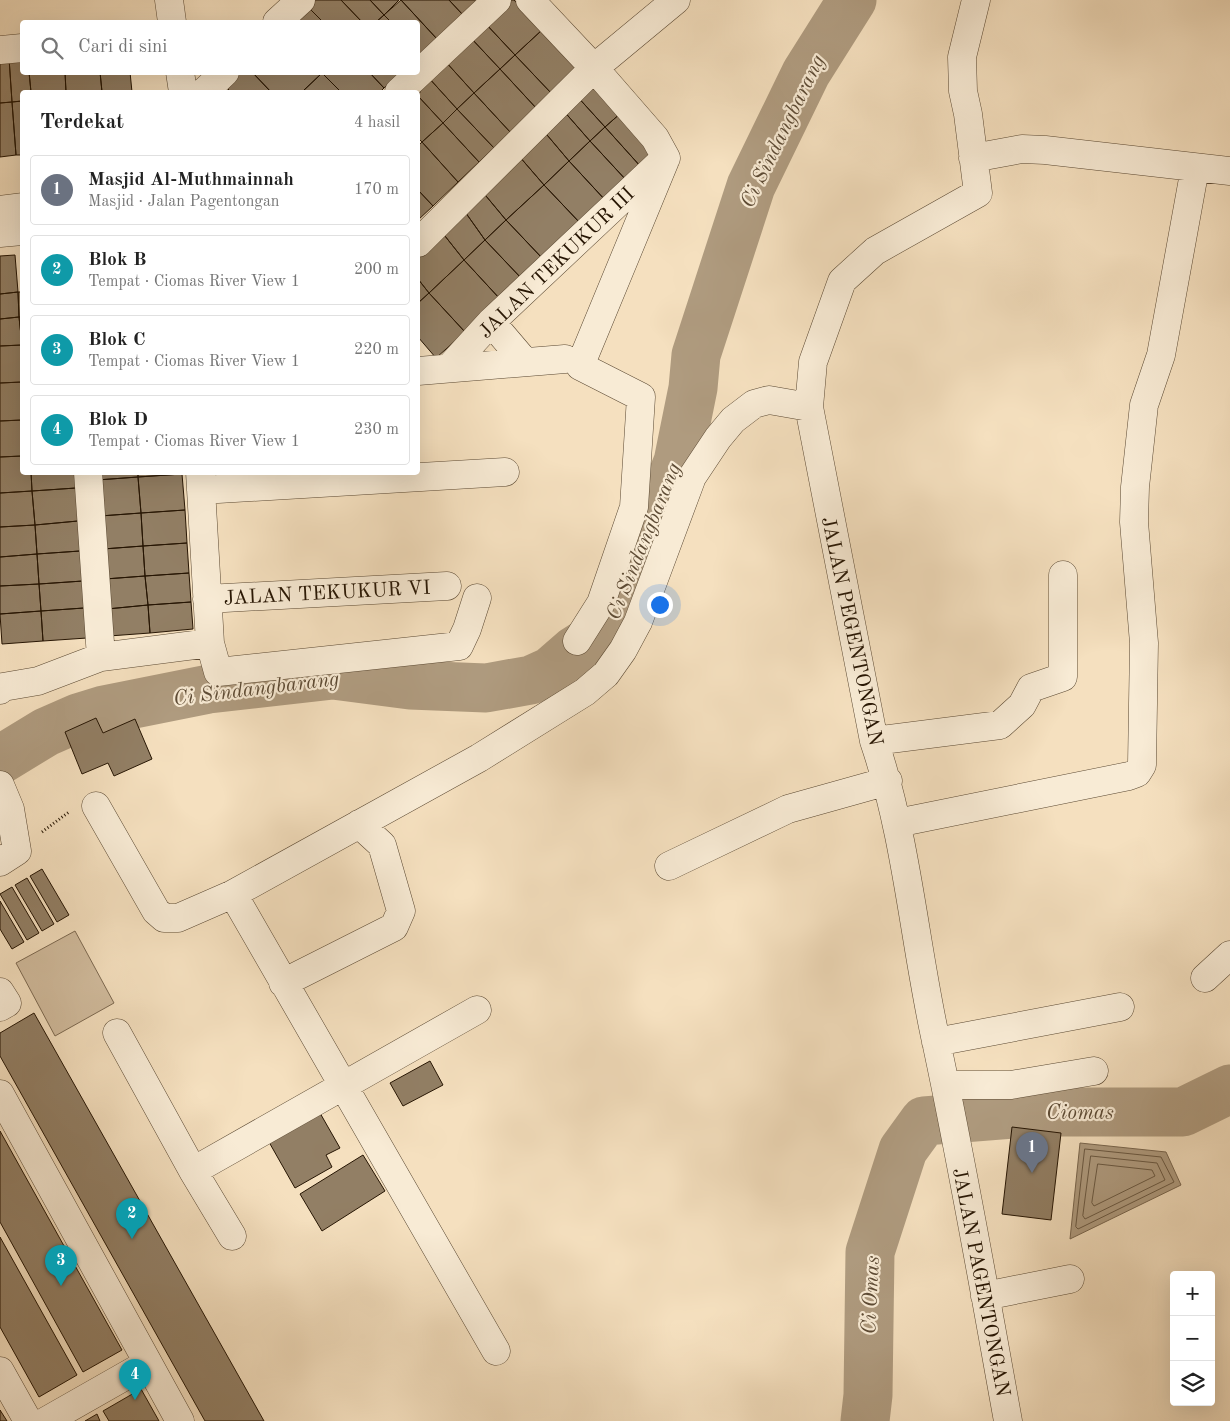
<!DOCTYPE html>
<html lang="id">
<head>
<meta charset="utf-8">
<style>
  body { margin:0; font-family:"Old Standard TT",serif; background:#f2f2f2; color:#222 }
  .controls { position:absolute; right:15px; bottom:15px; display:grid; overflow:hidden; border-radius:5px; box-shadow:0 5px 20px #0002 }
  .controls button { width:45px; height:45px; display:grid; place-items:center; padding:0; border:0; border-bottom:1px solid #e0e0e0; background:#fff; color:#222; font:25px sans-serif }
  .you { position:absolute; left:659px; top:604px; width:18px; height:18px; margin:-12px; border:4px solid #fff; border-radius:50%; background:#1a73e8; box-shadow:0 0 0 8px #1a73e833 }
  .badge { display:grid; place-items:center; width:32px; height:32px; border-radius:50%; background:#8f2418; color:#fff; font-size:16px; font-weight:700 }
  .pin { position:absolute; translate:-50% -41px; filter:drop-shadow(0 1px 2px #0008) }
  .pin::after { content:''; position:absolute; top:26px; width:18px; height:15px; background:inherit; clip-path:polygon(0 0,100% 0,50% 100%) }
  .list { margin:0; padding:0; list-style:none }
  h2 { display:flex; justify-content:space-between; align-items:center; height:65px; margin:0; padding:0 20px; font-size:21px }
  h2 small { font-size:16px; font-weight:400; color:#767676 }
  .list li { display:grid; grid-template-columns:32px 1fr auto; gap:15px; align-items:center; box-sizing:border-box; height:70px; margin:0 10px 10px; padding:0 10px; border:1px solid #e0e0e0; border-radius:5px }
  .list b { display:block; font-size:19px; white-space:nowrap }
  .list p { margin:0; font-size:16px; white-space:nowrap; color:#767676 }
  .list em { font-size:16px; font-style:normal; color:#767676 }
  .icon { flex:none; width:28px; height:28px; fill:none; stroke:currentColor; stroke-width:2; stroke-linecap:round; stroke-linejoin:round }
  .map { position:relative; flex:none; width:1230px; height:1421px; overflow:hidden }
  .search { position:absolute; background:#fff; box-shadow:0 5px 20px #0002; left:20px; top:20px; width:400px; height:55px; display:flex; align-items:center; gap:12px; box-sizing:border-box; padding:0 18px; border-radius:5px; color:#767676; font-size:19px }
  .panel { position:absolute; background:#fff; box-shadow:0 5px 20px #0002; left:20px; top:90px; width:400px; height:385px; border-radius:5px }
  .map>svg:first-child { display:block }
</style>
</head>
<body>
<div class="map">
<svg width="1230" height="1421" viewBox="0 0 1230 1421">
  <rect width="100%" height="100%" fill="#f5e0bf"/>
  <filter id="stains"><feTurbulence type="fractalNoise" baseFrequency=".004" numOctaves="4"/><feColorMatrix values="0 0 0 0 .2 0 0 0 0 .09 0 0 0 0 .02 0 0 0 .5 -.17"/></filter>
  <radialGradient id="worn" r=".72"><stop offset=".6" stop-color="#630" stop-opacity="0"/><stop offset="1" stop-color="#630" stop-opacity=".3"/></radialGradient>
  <path fill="#d2bd9f" stroke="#7c6951" d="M75,931L114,1003L55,1036L16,963Z"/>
  <path fill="#af9b7f" stroke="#78654d" d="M1080,1143L1166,1152L1181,1185L1070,1239Z"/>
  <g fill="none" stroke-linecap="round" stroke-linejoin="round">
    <path stroke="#6a5841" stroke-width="1" d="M1085,1149L1161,1157L1174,1182L1078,1229L1076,1227Z
      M1091,1156L1157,1163L1165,1180L1085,1219L1083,1216Z
      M1098,1164L1152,1170L1155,1176L1094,1206L1092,1203Z"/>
    <path stroke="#af9b7f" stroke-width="49" d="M0,760L46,732L78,718L104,710L209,689L333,675L410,685L486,688L531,680L551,671L574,651L607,630L631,582L678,462L693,388L696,355L751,186L806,73L852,0
      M865,1421L868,1395L870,1252L903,1150L924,1121L1038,1112H1183L1230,1089"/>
  </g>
  <path fill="#927f65" stroke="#261503" d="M315,0H341L362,22H323L308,7Z
    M341,0H370L384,15L376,22H362Z
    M370,0H399L384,15Z
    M401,0H449L463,15L437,39Z
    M401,0L437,39L420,55L418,52V22H391L384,15Z
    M449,0H477L463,15Z
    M510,0H514L542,30L515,55L485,23Z
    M308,7L323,22H291Z
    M384,15L391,22H376Z
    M485,23L515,55L500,69L470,37Z
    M542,30L578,69L552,94L515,55Z
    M470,37L500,69L474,93L445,61Z
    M515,55L552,94L537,109L500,69Z
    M22,57V72H29L31,92H22V101L12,102L9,58Z
    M9,58L12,102L0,103V59Z
    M445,61L474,93L457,109L428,77Z
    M500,69L537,109L511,133L474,93Z
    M29,72H65L66,92H31Z
    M65,72H100L102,92H66Z
    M100,72H130L132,92H102Z
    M238,72H252L271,92H231L224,85Z
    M252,72H322V73L302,92H271Z
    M369,72H402L384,88Z
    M369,72L384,88L380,92H341L322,73Z
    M322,73L341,92H302Z
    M428,77L457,109L443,123L418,96Z
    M590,77L622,112L605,127L575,94Z
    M474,93L511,133L494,148L457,109Z
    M575,94L605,127L590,141L562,109Z
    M418,96L443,123L422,142L418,138Z
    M22,101V155H16L12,102Z
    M12,102L16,155L0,157V103Z
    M457,109L494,148L479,162L443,123Z
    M562,109L590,141L569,161L542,129Z
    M622,112L658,151L641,167L605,127Z
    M443,123L479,162L458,182L422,142Z
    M605,127L641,167L627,181L590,141Z
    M542,129L569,161L544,185L519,156Z
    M590,141L627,181L606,201L569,161Z
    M422,142L458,182L433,206L418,190V146Z
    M519,156L544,185L506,220L481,190Z
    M569,161L606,201L581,224L544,185Z
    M544,185L581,224L543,259L506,220Z
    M418,190L433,206L418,220Z
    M481,190L506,220L485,240L463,209Z
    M463,209L485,240L464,260L441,231Z
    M506,220L543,259L522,279L485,240Z
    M441,231L464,260L429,293L418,279V254Z
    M485,240L522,279L500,299L464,260Z
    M15,255L18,292L0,294V256Z
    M464,260L500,299L465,332L429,293Z
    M418,279L429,293L418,303Z
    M18,292L19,317L0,319V294Z
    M18,292H22V317H19Z
    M429,293L465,332L436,358L418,337V303Z
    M19,317L22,345L0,346V319Z
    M19,317H22V345Z
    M22,345V382L0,383V346Z
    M22,382V420L0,421V383Z
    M22,420V456L0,457V421Z
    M22,456V472H31L32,491L0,493V457Z
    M31,472H75L76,488L32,491Z
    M97,472H138V477L97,480Z
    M138,472H182V474L138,477Z
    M182,474L185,510L141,513L138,477Z
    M138,477L141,513L100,516L97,480Z
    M76,488L78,521L35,525L32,491Z
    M32,491L35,525L0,527V493Z
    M185,510L187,543L143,546L141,513Z
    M141,513L143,546L103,549L100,516Z
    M78,521L80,551L37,554L35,525Z
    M35,525L37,554L0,557V527Z
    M187,543L189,573L145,576L143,546Z
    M143,546L145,576L105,579L103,549Z
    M80,551L83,581L39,584L37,554Z
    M37,554L39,584L0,586V557Z
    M189,573L191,602L148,605L145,576Z
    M145,576L148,605L107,609L105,579Z
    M83,581L84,608L41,611L39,584Z
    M39,584L41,611L0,614V586Z
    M191,602L193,629L150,633L148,605Z
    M148,605L150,633L109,636L107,609Z
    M84,608L87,638L43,641L41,611Z
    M41,611L43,641L2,644L0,614Z
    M96,718L103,733L135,719L152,759L114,776L108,763L82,774L65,732Z
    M42,869L69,915L57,922L30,876Z
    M27,878L54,924L42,931L15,885Z
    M12,887L39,933L27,940L0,894Z
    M0,901L24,942L12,949L0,929Z
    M34,1013L264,1421H205L0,1056V1033Z
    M430,1061L443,1085L403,1106L390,1083Z
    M316,1106L340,1148L326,1155L332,1167L295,1188L265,1135Z
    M1012,1127L1061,1133L1051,1220L1002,1214Z
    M0,1131L122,1350L83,1372L0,1222Z
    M363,1155L385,1191L322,1231L300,1194Z
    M0,1237L77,1375L39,1397L0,1327Z
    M141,1389L159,1421H109L103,1411Z
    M0,1410L7,1421H0Z
    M97,1414L100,1421H85Z"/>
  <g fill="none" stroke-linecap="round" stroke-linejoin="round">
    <defs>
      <path id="minor" d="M169,0L172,22
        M530,0L594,68L655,138L666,158
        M976,0L962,57L963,91L968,114L978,193L875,251L842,281L813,362L809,407L874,741C907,838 914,941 936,1041C963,1167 985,1294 1008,1421
        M277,22L301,0
        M0,50L22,48
        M180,72L183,92
        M204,92L225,72
        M399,92L497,0
        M973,158L1022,149L1045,150L1230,171
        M0,210L22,207
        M0,233L22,231
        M418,243L594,68L676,0
        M491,322L525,362
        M449,368L491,322L659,164
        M418,371L565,359
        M88,472L101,657
        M200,472L210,643L218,672L459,646L467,629L477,598
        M201,490L505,472
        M207,599L447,586
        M577,641L601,603L634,507L641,397L580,366L666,158
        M0,690L3,687L38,681L101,657L210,643
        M874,741L1000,725L1022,705L1031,688L1063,677V575
        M0,785L10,809L17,851L0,862
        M96,806L156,911L164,918H178L233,894L479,758L585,692L606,674L623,650L638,622L692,477L718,438L733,420L754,404L769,400L809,407
        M897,823L1129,776L1137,773L1142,765L1144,643L1134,522L1135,487L1144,405L1161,355L1195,168
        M669,866L788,809L888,781
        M233,894L496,1351
        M1205,978L1230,955
        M283,983L394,927L401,911L382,845L359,824
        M0,992L7,1003L0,1007
        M117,1033L193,1171L477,1010
        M936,1042L1120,1007
        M946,1085H1011L1094,1071
        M0,1094L180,1421
        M193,1171L232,1236
        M985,1296L1070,1279
        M0,1371L28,1421
        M46,1421L148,1363"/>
    </defs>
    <use href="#minor" stroke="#5a4832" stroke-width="29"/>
    <path stroke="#261503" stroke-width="3" stroke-dasharray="1 2.5" stroke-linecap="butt" d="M42,832L69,812"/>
    <use href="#minor" stroke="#f8ebd5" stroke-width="28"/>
  </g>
  <g text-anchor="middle" stroke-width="4.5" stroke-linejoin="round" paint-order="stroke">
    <g font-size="20" fill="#261503" stroke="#f8ebd5">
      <text transform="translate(556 262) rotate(-44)" y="7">JALAN TEKUKUR III</text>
      <text transform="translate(327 592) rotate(-3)" y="7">JALAN TEKUKUR VI</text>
      <text transform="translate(853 631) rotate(78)" y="7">JALAN PEGENTONGAN</text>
      <text transform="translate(982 1282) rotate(79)" y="7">JALAN PAGENTONGAN</text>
    </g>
    <g font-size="21" font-style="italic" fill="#5d4b35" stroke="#f8ebd5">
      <text transform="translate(782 131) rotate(-64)" y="7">Ci Sindangbarang</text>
      <text transform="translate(643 541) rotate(-68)" y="7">Ci Sindangbarang</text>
      <text transform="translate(256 688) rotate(-7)" y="7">Ci Sindangbarang</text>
      <text x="1080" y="1119">Ciomas</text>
      <text transform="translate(870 1295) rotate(-87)" y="7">Ci Omas</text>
    </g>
  </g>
  <rect width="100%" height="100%" filter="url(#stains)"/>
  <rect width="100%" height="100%" fill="url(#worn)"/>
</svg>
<div class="controls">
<button>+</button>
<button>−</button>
<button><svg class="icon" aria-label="layers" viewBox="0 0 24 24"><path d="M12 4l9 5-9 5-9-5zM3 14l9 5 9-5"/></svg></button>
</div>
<div class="you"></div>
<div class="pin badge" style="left:1032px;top:1173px;background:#6b7280">1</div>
<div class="pin badge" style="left:132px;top:1239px;background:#0f9aa8">2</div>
<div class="pin badge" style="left:61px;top:1286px;background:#0f9aa8">3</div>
<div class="pin badge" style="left:135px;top:1400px;background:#0f9aa8">4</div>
<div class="search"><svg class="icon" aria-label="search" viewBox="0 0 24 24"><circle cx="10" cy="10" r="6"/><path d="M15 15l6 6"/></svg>Cari di sini</div>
<section class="panel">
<h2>Terdekat<small>4 hasil</small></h2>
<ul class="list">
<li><span class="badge" style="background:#6b7280">1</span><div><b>Masjid Al-Muthmainnah</b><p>Masjid · Jalan Pagentongan</p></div><em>170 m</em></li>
<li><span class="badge" style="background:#0f9aa8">2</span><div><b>Blok B</b><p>Tempat · Ciomas River View 1</p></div><em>200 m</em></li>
<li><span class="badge" style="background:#0f9aa8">3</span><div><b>Blok C</b><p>Tempat · Ciomas River View 1</p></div><em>220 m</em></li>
<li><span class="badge" style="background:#0f9aa8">4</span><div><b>Blok D</b><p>Tempat · Ciomas River View 1</p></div><em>230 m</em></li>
</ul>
</section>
</div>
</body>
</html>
